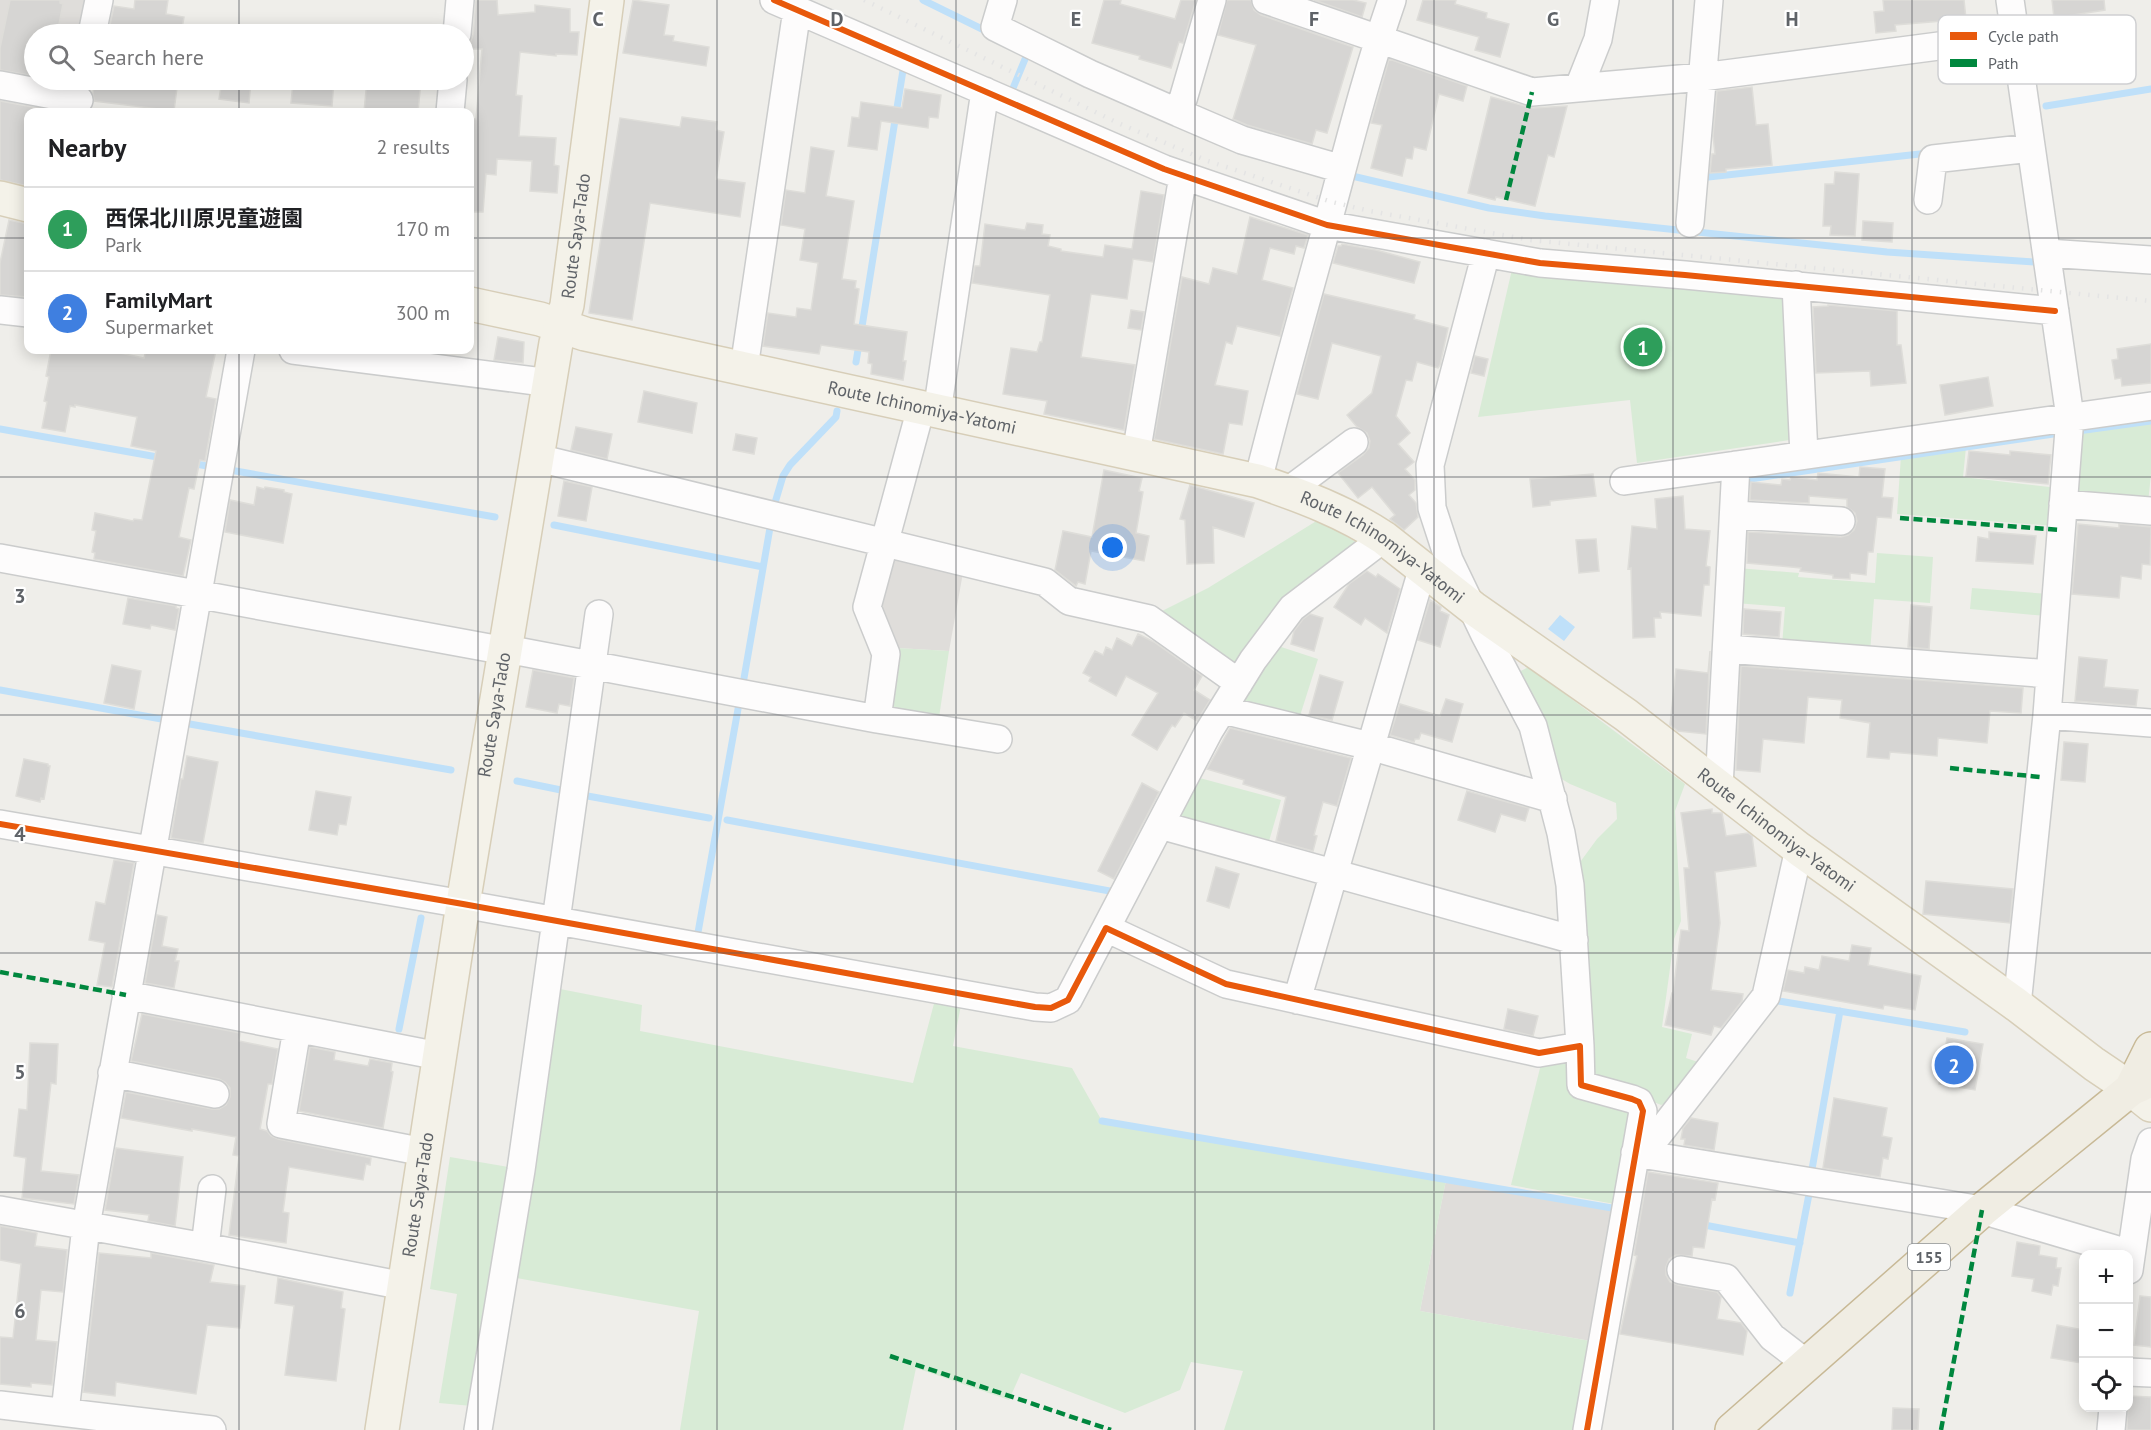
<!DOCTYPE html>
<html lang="en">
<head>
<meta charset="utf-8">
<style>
  body { margin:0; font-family:"PT Sans","Noto Sans JP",sans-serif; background:#f2f2f2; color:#202124 }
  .controls { position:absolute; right:18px; bottom:18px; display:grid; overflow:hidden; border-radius:12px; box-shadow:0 3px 15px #0003 }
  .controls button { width:54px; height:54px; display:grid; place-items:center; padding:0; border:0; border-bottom:2px solid #e0e0e0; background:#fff; color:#202124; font:30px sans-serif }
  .you { position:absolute; left:1113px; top:548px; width:21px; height:21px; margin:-15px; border:4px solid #fff; border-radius:50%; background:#1a73e8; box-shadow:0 0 0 9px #1a73e833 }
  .badge { display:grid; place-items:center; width:39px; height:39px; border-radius:50%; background:#0f766e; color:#fff; font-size:20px; font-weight:700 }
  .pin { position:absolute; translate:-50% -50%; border:3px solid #fff; box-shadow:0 2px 6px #0006 }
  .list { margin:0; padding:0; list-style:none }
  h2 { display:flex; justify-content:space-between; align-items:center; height:78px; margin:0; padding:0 24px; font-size:26px }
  h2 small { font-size:20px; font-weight:400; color:#757577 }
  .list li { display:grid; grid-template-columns:39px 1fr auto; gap:18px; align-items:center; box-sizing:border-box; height:84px; padding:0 24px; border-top:2px solid #e0e0e0 }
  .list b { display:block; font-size:22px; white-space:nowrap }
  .list p { margin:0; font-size:20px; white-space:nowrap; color:#757577 }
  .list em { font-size:20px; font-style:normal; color:#757577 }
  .icon { flex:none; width:33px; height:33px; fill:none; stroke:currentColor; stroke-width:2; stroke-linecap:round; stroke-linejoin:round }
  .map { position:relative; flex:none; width:2151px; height:1430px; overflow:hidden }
  .search { position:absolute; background:#fff; box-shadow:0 3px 15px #0003; left:24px; top:24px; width:450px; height:66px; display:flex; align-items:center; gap:15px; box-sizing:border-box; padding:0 21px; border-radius:33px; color:#757577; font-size:22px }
  .panel { position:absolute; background:#fff; box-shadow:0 3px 15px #0003; left:24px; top:108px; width:450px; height:246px; border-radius:12px }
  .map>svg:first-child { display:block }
</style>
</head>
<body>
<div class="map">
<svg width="2151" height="1430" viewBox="0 0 2151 1430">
  <rect width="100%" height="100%" fill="#efeeea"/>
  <path fill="#dfddda" d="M0,0H89L83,34H34V80H74L72,90L0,77Z
    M892,548L964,567L949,651L897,648L875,609Z
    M1446,1180L1618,1209L1596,1342L1420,1311Z"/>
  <path fill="#d8ebd6" d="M1513,265L1789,295L1796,439L1637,463L1630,400L1478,417Z
    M2151,421V474L2148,503L2073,495L2078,431Z
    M1966,447L1963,477L2058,488L2055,526L1897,514L1901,456Z
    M1318,520L1361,545L1238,671L1156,614L1208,588Z
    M1877,553L1933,557L1930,603L1874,599L1870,653L1782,646L1785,607L1735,603L1737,568L1799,573L1798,577L1875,583Z
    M1972,588L2049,594L2046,616L1970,609Z
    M1275,645L1318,659L1299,719L1236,703Z
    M897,648L949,651L938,724L891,714Z
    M1529,667L1685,784L1675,811L1681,921L1674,939L1662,1027L1692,1034L1686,1058L1707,1065L1675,1100L1661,1105L1604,1081L1592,1071L1575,869L1597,839L1617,819L1616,803L1570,784L1550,772L1514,674Z
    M1196,777L1281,800L1267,848L1179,824L1174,813Z
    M555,988L642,1005L640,1031L913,1083L936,996L962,1000L953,1046L1072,1068L1102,1121L1446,1180L1420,1311L1596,1342L1581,1430H1224L1243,1371L1191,1362L1180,1390L1125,1413L1021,1373L1009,1400L916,1368L903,1430H680L699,1311L511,1277Z
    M1575,1052L1576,1091L1629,1106L1635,1115L1620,1205L1511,1185L1543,1056Z
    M450,1157L515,1168L472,1406L439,1403L457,1294L430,1289Z"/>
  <path fill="#bfe0f9" d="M1560,615L1575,627L1564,641L1548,629Z"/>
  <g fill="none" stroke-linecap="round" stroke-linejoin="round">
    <path stroke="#bfe0f9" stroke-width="7" d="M923,0L988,32
      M1007,91L1011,93L1028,52
      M2046,106L2151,89
      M1352,176L1489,208L1545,216L1887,252L2035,262
      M1699,178L1929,153
      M861,333L904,64
      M856,362L859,344
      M0,429L163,458
      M2078,431L2151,421
      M191,463L207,466
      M230,470L495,517
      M1750,479L2060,433
      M774,506L783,476L790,465L836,417L837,411
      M554,525L763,567
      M743,684L771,522
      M0,690L167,720
      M184,723L451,770
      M517,781L561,790
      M582,795L709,818
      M727,820L1115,892
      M697,938L740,698
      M1773,1000L1965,1032
      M399,1029L421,918
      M1102,1121L1618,1209
      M1811,1175L1840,1011
      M1699,1224L1800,1243
      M1790,1293L1810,1189"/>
  </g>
  <path fill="#d6d5d3" stroke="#deddd9" stroke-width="1.5" d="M10,0H60V3L63,4L57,34H34V76L0,70V48Z
    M135,0H168L166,14L184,17L181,34H108L114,6L134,9Z
    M476,0H497L498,15L535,12V5L570,9V32H579L577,55L556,54V56L520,52L516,95L522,96L519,136L556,138L554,165L559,166L557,193L530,191L532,161L497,159L496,175L486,174L483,212H470V118L476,119L482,49H468L473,35Z
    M633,0L669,5L664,35L674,36L673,41L709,47L706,66L623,53Z
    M1104,0H1121L1120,4L1175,19L1181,0H1196L1183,43L1179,42L1171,68L1139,59L1140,56L1092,43Z
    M1227,0H1251L1254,10L1261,15L1353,47L1327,133L1316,130L1312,144L1247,125L1233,119L1256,45L1218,35Z
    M1314,0H1353L1366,3L1362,17Z
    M1423,0H1456L1455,4L1487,13L1486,18L1509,24L1500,57L1475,50L1479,37L1417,20Z
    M1883,0H1964L1966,19L1895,25L1896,31L1876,33L1874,12L1884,11Z
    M2052,0H2104L2105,10L2054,18Z
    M1389,59L1467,86L1463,101L1439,94L1426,150L1414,147L1412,159L1406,158L1402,176L1371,168L1382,125L1371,123Z
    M95,80H178L174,111L94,101L93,93Z
    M222,80H251L249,103L219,99Z
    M298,80H334L332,106L291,103L293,82H298Z
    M367,80H421L418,112H364Z
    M1752,87L1756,125L1768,124L1772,165L1726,169V172L1710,173L1712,154H1715L1713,136L1717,91Z
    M905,89L941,95L938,118L929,117L928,128L881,121L877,150L848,146L852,117L859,118L861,102L902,108Z
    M1491,97L1533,108L1567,106L1554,157L1548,155L1535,206L1496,197L1495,200L1468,193Z
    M0,101L60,112H28V186L0,180Z
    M682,117L717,122L716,130L724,132L716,179L745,183L740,217L650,203L632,320L589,313L620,118L680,127Z
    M811,147L834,151L826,196L854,201L842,279L856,281L855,288L859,289L854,324L907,332L903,361H906L903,380L871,374L872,364L868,363L869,352L821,345L819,354L763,346L768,313L796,317L797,308L811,310L818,263L800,260L805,229L781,225L786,190L805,193Z
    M1835,172L1859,174L1855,236L1830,235L1831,226H1823L1825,184H1834Z
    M1141,191L1164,195L1153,262L1133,259L1127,299L1091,294L1081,357L1135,365L1124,430L1044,414L1047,401L1003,394L1011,348L1037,352L1040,342H1042L1050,295L972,283L975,266H980L985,224L1025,230L1027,223L1043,225L1042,234L1050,235L1048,246L1061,249V251L1103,257L1105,245L1132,249Z
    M1250,217L1308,235L1304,248L1296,246L1294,254L1270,248L1262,280L1293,288L1280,336L1237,326L1232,344L1226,342L1215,385L1248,391L1242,425L1229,423L1223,454L1154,439L1182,277L1209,284L1213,268L1237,274Z
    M9,220L28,224V297L0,295V263Z
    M1863,221L1893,223L1892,242L1862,240Z
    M1342,244L1376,250L1420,262L1414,283L1333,263L1338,246H1341Z
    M1324,294L1415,315L1414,319L1448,328L1440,365L1438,368L1417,362L1412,381L1406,380L1396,416L1410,433L1398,444L1414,462L1405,469L1415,480V490L1409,495L1416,503L1418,517L1404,530L1390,519L1395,515L1372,487L1358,498L1338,473L1363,455L1369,448L1370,441L1367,433L1357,427L1347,415L1372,393L1381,356L1332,343L1318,399L1297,394Z
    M1828,305L1897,311V345H1901L1906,383L1871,386L1870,371L1816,373L1813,307L1828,306Z
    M1131,310L1144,312L1141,330L1128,328Z
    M498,337L524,342L523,363L494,360Z
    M2151,344V383L2122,386L2121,378L2115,379L2112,360L2118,359L2117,349Z
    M51,350H106L144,358L146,350H216L206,397L216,399L205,461L200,460L194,489L189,488L179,537L191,540L183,576L94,559L95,553L92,552L96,531L92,530L95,513L133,521L134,519L142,520L156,451L131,446L137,417L75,405V407L70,406L65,432L42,428L47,402L44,401L49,377L46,376Z
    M1475,356L1488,359L1484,376L1471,373Z
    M1988,377L1993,406L1945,415L1940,385Z
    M644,391L697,403L692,433L638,422Z
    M576,427L612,434L607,459L571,450Z
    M736,434L757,438L754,454L733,450Z
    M1969,451L2010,455V451L2051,455L2048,484L1966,476Z
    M1860,467L1885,469L1882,497L1893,498L1891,518L1877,517L1873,552H1868L1866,575L1850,573V579L1833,578V575L1800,571L1801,568L1747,563L1748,532L1841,537L1848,535L1854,530L1857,521L1855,513L1847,507V499L1809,496V503L1750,500L1751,482L1781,485L1782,479L1790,480L1791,477L1817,480L1818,473L1859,477Z
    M1104,470L1142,478L1139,491L1143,492L1136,533L1149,536L1144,561L1091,551L1085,584L1078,582L1076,586L1055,570L1063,531L1092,537Z
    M1593,474L1596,496L1550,501V505L1533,507L1530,479Z
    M564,481L592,487L586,521L558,516Z
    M1190,485L1254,503L1244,537L1213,527L1214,563L1187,564L1185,520L1180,519Z
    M257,487L264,489L265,487L284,490V492L292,494L283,543L225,532L230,500L254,505Z
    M1683,496L1685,529L1710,531L1706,566L1710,567L1709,585H1704L1701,616L1660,612L1661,618H1654L1655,637L1633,638L1631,568L1628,569L1632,526L1657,529L1655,499Z
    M2078,524L2119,528V524L2151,527L2150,565L2142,564L2141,579L2121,576L2119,598L2072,594Z
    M1989,532L2036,536L2033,564L1976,561L1978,537L1989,539Z
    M1596,539L1599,571L1579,573L1576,540Z
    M1367,571L1376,577L1378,574L1400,589L1387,633L1365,618L1361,625L1334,607L1349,584Z
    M128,598L176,606V608L179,609L175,630L151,625L150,629L123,624Z
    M1430,600L1441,607L1440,611L1449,615L1440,647L1418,640Z
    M1911,605L1932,607L1929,649L1908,647Z
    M1744,609L1781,612L1779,637L1743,634Z
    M1310,614L1323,618L1314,651L1291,644L1294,631L1303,619Z
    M1138,634L1154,642L1202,676L1194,690L1210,700L1197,721L1184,713L1175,727L1172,725L1157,750L1132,735L1158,693L1126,676L1116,696L1089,681L1091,677L1083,673L1095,651L1103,655L1106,647L1112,650L1117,638L1132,646Z
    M1710,651L1706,734L1678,731L1670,725L1676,669L1708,673Z
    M2079,657L2107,660L2104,687L2138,690L2136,706L2075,701Z
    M112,665L141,671L134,709L104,703Z
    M1741,666L2023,688L2021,713L1990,711L1987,743L1938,738L1937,756L1890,752L1889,759L1867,757L1870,723L1840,718L1842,700L1808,697L1804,743L1763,739L1760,772L1736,770Z
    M533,670L574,678L570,706L559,704L557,713L526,707Z
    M1320,675L1343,682L1332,720L1309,715Z
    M1446,699L1463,704L1452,742L1421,733L1419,739H1415L1414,742L1390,735L1400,704L1440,716Z
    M1230,728L1351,758L1337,806L1323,802L1314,835L1317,836L1313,851L1276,841L1286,797L1243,784L1244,780L1207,769Z
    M2064,742L2088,744L2085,782L2061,780Z
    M187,756L218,762L203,843L171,838L181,779H183Z
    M24,759L48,764V766H50L44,799L41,798L40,802L16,796Z
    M1142,783L1159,792L1114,879L1098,871Z
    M316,791L351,797L346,825L339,824L337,835L309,830Z
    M1467,791L1529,808L1525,821L1501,814L1495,832L1458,820Z
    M1712,809V813H1722L1726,836L1748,833L1752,836L1756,866L1715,872L1720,923L1711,990L1743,994L1742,1001L1721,1028L1714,1026L1711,1035L1665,1025L1672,993H1673L1681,930L1689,931L1684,868H1689L1681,813Z
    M114,860L134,863L112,987L97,985L105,943L89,940L96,902L105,904Z
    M1216,867L1239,874L1229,908L1207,901Z
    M1926,881L2013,889L2010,923L1923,914Z
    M157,915L167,917L162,946L178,949L175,961H179L174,988L145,983Z
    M1852,945L1871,948L1868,965L1921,976L1915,1010L1884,1005L1883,1009L1783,991L1788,970L1804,973L1805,967L1819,970L1822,956L1849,961Z
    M1508,1009L1538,1016L1533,1036L1504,1029Z
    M142,1014L240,1033L239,1041L278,1049L272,1084H268L260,1129L267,1131L271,1136L278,1139L371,1158L370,1165L366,1164L363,1180L289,1167L283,1212L289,1213L286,1243L229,1235L239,1156L233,1155L236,1137L192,1129V1131L121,1118L126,1092L212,1109H219L226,1105L230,1097V1088L225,1082L219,1079L131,1061Z
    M1947,1038L1983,1044L1975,1090L1939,1084Z
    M30,1043L58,1044L56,1084L51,1083L41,1171L79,1175L74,1204L22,1198L26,1158L14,1156L19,1109L27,1110Z
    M310,1047L335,1052L334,1060L368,1066L370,1059L392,1063L391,1071L393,1072L383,1128L299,1111Z
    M1834,1098L1887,1108L1882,1136L1892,1138L1888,1159L1883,1158L1880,1177L1823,1168Z
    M1691,1118L1718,1123L1714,1150L1684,1145L1685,1139H1681L1683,1128Z
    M116,1148L183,1157L175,1226L148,1221L149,1215L105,1210Z
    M1648,1172L1718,1183L1715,1200L1712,1199L1704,1248L1693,1247L1692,1256L1676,1255L1669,1259L1666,1267V1275L1670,1282L1678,1285L1717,1292L1721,1297L1717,1319L1741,1323L1747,1331L1743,1355L1620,1334L1637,1256L1634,1255Z
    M0,1226L37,1233L35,1246L67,1250L63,1292L41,1290L36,1340L57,1342L52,1385L31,1383V1387L0,1384V1337L13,1338L21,1264L0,1260Z
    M2017,1242L2040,1246L2039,1255L2057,1258L2056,1268H2061L2058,1286L2053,1285L2051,1295L2032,1291L2034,1279L2012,1276Z
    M99,1253L151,1258V1253L214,1265L210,1282L245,1286L240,1328L207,1325L196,1394L116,1382L115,1396L83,1392Z
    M278,1278L343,1292L341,1308L345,1309L336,1381L285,1375L294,1306L275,1303Z
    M2140,1296L2151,1297V1347L2134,1345Z
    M2057,1325L2084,1330L2081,1363L2051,1358Z
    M2128,1396L2151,1397V1430H2127Z
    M1893,1408L1919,1409L1918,1430H1892Z"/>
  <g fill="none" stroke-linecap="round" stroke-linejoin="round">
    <defs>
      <path id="minor" d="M774,0L1164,169L1327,225L1540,263L1685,275L2055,311
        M1003,0L995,27L1090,74L1179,113L1212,0
        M1266,0L1532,92L1702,77L2015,36
        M2010,0L2070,417L2047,715L2017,1005
        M92,34L99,0
        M457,34L460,0
        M0,85L79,100
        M1579,87L1598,39L1605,0
        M450,112L453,80
        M1179,113L1242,140L1342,169
        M1928,200L1933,159L2031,148
        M1690,223L1709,0
        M1486,253L1430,465L1432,508L1449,560L1485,635L1533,726L1561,833L1570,885L1580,1046
        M2047,253L2151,260
        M1796,285L1804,455
        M0,310L28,313
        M293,350L551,383
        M744,368L797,10
        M937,412L985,91
        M1136,454L1183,176
        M538,458L1045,582L1069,601L1149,619L1239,683
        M1258,481C1279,396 1303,313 1326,229C1347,152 1366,75 1392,0
        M1624,481L2151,406
        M1288,491L1354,442
        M2063,504L2151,511
        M1734,515L1841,521
        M0,558L506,651L522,652L877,719L998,739
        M1727,649L2050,674
        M1223,710L1370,746L1553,799
        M2047,715L2151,723
        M877,719L886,654L867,607L921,408
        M1719,787L1736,465
        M0,824L463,904L1035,1007L1051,1008L1068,1000L1106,928L1226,984L1539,1053L1580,1046L1581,1085L1632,1099L1639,1102L1643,1111L1587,1430
        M1160,825L1574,940
        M1106,928L1209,731L1253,660L1292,608L1384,538
        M126,995L439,1056
        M1297,1000L1423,567
        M297,1029L281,1124L424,1152
        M112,1073L215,1094
        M1635,1153L1982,1210L2131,1254
        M1635,1153L1654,1140L1766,996L1799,849
        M0,1210L205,1247L404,1286
        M205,1247L212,1189
        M1681,1270L1726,1278L1772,1337L1807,1364
        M2129,1270L2145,1159L2151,1142
        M2128,1372L2151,1373
        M0,1405L212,1430
        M65,1412L86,1226L241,350
        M478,1430L521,1170L599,614
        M2111,1430L2113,1408"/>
      <g id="major">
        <path d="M0,198L28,205"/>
        <path id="s1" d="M470,304L540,319L585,334L1258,481C1302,496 1345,512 1384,538L1473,608L1626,715L1799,849L2017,1005L2094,1064L2131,1089L2151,1105"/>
        <path id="s2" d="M382,1430L463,904L556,343L567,305L607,0"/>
      </g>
      <path id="highway" d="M2131,1089L2151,1049
        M1732,1430L1982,1210L2131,1089L2151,1080"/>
    </defs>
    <use href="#minor" stroke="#cbcccc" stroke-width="30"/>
    <use href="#major" stroke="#d7ceb8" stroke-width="36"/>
    <use href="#highway" stroke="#c8b996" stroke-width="36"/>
    <use href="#minor" stroke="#fdfcfc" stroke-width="27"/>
    <use href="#major" stroke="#f4f2e9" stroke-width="33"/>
    <use href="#highway" stroke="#f0ede3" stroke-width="33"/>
    <path stroke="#e4e4e4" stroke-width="4.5" stroke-dasharray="1.5 8" stroke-linecap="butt" d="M864,0L1118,123L1208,161L1332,202L1370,211L1530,240L2151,301"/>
    <path stroke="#00873e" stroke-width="4.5" stroke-dasharray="9 4.5" stroke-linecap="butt" d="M1506,200L1532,92
      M1900,518L2061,530
      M1950,768L2040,777
      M0,972L126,995
      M890,1356L1111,1430
      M1941,1430L1982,1210"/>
    <defs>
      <path id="cycleway" d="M774,0L1164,169L1327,225L1540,263L1685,275L2055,311
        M0,824L463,904L1035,1007L1051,1008L1068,1000L1106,928L1226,984L1539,1053L1580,1046L1581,1085L1632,1099L1639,1102L1643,1111L1587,1430"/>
    </defs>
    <use href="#cycleway" stroke="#fff" stroke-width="10"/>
    <use href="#cycleway" stroke="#e8590c" stroke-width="6"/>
  </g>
  <path fill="none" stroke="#5f6368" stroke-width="1.5" stroke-opacity="0.55" d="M239,0V34M478,0V1430M717,0V1430M956,0V1430M1195,0V1430M1434,0V1430M1673,0V1430M1912,0V1430M239,80V112M0,238H28M470,238H2151M239,350V1430M0,477H2151M0,715H2151M0,953H2151M0,1192H2151"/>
  <g text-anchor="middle" stroke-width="4.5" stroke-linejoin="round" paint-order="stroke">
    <rect fill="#fff" stroke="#8f9295" stroke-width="1.5" x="1908" y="1244" width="42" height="26" rx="4.5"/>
    <g font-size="16" font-weight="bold" fill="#5f6368">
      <text x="1929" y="1263">155</text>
    </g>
    <g font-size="18" fill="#5f6368" stroke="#fff">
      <text dy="6" stroke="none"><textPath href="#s2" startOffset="1210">Route Saya-Tado</textPath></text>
      <text dy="6" stroke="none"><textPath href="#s1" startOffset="464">Route Ichinomiya-Yatomi</textPath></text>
      <text dy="6" stroke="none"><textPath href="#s1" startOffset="950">Route Ichinomiya-Yatomi</textPath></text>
      <text dy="6" stroke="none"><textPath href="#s2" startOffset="724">Route Saya-Tado</textPath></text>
      <text dy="6" stroke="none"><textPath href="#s1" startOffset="1436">Route Ichinomiya-Yatomi</textPath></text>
      <text dy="6" stroke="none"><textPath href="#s2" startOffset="238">Route Saya-Tado</textPath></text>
    </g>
  </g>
  <rect x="1938" y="15" width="198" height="69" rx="9" fill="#fff" stroke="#cfd0d2" stroke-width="1.5"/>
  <rect x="1950" y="32" width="27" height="8" fill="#e8590c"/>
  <rect x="1950" y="59" width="27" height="8" fill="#00873e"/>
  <g font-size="16" fill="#5f6368">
    <text x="1988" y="42">Cycle path</text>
    <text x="1988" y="69">Path</text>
  </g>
  <g font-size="20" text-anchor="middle" font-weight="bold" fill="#5f6368" stroke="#fff" stroke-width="4.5" stroke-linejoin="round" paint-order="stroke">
    <text x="598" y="26">C</text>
    <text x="837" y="26">D</text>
    <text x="1076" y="26">E</text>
    <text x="1314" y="26">F</text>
    <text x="1553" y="26">G</text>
    <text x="1792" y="26">H</text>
    <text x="20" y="603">3</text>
    <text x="20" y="841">4</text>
    <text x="20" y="1079">5</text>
    <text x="20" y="1318">6</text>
  </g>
</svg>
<div class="controls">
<button>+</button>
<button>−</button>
<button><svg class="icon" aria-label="locate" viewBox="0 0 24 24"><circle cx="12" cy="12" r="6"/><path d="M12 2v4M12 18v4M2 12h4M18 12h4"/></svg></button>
</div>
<div class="you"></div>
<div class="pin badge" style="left:1643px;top:347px;background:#2e9e5b">1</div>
<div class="pin badge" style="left:1954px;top:1065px;background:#3f7fe0">2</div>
<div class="search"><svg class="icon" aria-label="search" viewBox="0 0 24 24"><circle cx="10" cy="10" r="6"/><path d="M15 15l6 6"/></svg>Search here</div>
<section class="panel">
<h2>Nearby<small>2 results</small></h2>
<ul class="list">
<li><span class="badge" style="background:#2e9e5b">1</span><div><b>西保北川原児童遊園</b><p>Park</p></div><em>170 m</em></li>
<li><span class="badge" style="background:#3f7fe0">2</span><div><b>FamilyMart</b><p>Supermarket</p></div><em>300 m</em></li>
</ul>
</section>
</div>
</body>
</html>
